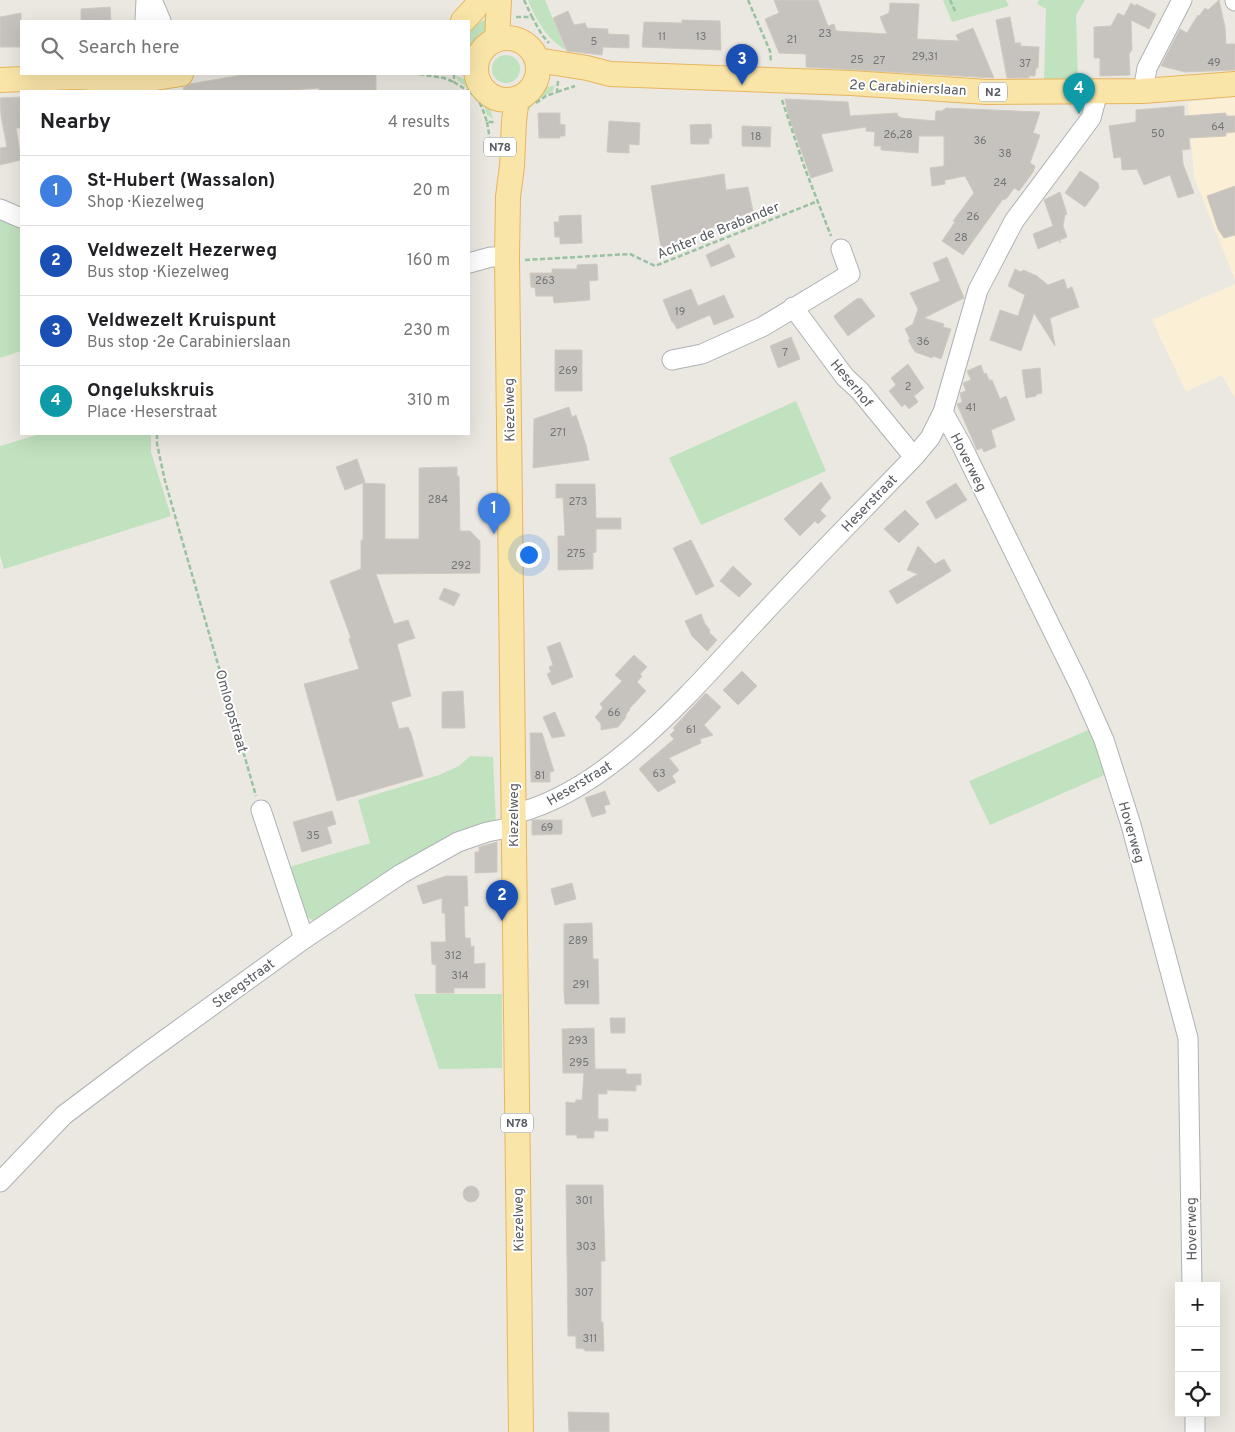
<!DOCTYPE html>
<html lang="en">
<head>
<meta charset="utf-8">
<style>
  body { margin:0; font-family:Overpass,sans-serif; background:#f6f6f6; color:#202124 }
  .controls { position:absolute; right:15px; bottom:15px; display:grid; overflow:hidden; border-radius:0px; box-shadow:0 5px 20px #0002 }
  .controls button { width:45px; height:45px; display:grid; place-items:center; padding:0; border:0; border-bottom:1px solid #e0e0e0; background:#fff; color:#202124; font:25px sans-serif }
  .you { position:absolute; left:528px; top:554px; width:18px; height:18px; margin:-12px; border:4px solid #fff; border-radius:50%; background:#1a73e8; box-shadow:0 0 0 8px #1a73e833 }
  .badge { display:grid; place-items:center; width:32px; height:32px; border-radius:50%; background:#de3436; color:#fff; font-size:16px; font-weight:700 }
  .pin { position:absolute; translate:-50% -41px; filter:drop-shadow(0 1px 2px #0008) }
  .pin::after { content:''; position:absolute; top:26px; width:18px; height:15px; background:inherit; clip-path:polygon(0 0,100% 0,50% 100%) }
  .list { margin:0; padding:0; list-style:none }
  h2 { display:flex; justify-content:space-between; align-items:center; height:65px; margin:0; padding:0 20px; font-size:21px }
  h2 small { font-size:16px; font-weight:400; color:#757577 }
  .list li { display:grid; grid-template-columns:32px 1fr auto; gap:15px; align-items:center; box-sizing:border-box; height:70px; padding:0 20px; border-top:1px solid #e0e0e0 }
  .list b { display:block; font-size:19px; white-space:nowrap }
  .list p { margin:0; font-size:16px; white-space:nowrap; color:#757577 }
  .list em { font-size:16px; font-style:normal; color:#757577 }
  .icon { flex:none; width:28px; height:28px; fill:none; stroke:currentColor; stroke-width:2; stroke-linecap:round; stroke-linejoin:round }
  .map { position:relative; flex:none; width:1235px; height:1432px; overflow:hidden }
  .search { position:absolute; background:#fff; box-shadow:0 5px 20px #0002; left:20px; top:20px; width:450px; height:55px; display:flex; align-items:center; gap:12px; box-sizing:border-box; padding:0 18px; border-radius:0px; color:#757577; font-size:19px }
  .panel { position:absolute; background:#fff; box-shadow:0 5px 20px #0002; left:20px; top:90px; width:450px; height:345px; border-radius:0px }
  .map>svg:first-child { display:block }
</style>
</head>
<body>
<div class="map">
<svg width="1235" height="1432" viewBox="0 0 1235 1432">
  <rect width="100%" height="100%" fill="#ebe8e1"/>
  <path fill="#fbefd6" d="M1235,97V280L1194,177L1188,102Z
    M1235,284V398L1222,375L1186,392L1152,320Z"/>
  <path fill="#c1e2be" d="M528,0H545L566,50C547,40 536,19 528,0Z
    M943,0H1006L1009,6L952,22Z
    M1039,0H1085L1076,15L1078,82H1044L1046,9L1037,4Z
    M484,20H493L486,37L469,48V34L477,24Z
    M492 69a14 14 0 1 1 28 0a14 14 0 1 1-28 0Z
    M456,76C474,81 491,101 493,119L487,115C484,98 472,90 458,81Z
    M555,85L553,91C539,98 531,105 523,118L527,101L544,88Z
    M0,214L21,223V351L0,358Z
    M796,401L826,471L701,525L669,458Z
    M40,434H151V452L171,516L4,569L0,555V446Z
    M1093,728L1109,773L990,825L969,781Z
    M470,756L493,757L496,823L315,921L306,917L286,868L370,843L358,800L439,775L459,766Z
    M414,994H502V1068L439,1069Z"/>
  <path fill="#c6c3be" stroke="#d0c9c0" d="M774,0H818L828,26L834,24L836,31L887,34L880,17L889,13L890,3L919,4L917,39L959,41L956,35L973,28L994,78L806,67V54L779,53L765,19L779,13Z
    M1219,0L1225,27L1226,44H1235V70L1185,72L1161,66L1180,29L1187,33L1198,15L1199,16L1205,8L1208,10Z
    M1131,3L1135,6L1136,4L1156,14L1149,29L1131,20L1132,50L1129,54L1130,75L1100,76V58H1094V27L1111,26L1118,13L1124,16Z
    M110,7L111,21H81V9Z
    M568,11L574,25L585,23L587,28L608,29V34L629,35V48L603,47L602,55L567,51L553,18Z
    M21,13V47H0V17Z
    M1010,17L1015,43H1021L1020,46L1039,47L1038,68H1036L1035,76H1029V78H1007L996,20Z
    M682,20L720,21L721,50L642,47L644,22L682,23Z
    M248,74H376V91H319V88L292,90V91H184L183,88L190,84Z
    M21,97V128H16L21,160L0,165V148L7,147L1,116L0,98Z
    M785,99L848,102L850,116L897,113L898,116L902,118L935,121L936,111H942L946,108L1040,112L1033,133L1040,135L1030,163L1035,166L1033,172L1019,191L1014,188L1007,198L1004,200L1003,199L963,255L942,241L955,222L953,221L974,193L965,176L945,180V184L932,186L930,168L944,166V136H919L918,153L881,150V146H874L875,132L866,131V127L821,134L833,171L811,178L788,114Z
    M1184,106V116L1226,113V116H1235V132L1226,133V136L1189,138L1190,149L1182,150L1183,164L1194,193L1178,198L1170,175L1144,185L1137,169L1122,170L1121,157L1114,158L1109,126L1136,122V110Z
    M538,113H560V124L565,125V136H560V138H539Z
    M609,121L640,123L639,145L629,144V153L607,152Z
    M711,124L712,138H709V144H691L690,125Z
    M742,126L771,127L770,147L742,146Z
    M1080,171L1098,183L1099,188L1085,207L1065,193Z
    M724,174L726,190L748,187L753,211L661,248L651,186Z
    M1235,186V235L1224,238L1218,229L1207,196Z
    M1060,192L1067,214L1065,215L1063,226L1067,237L1060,240V243L1059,240L1038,249L1033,234L1053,226L1044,200Z
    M581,215L582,243L560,244V237H555L554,222H559V216Z
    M729,244L735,257L711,267L706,255Z
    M947,257L964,298L924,318L944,324L943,327L951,329L941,359L933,356L932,358L915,352L908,340L910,339L905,329L913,324L918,309L910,293L940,281L933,263Z
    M597,264L598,280L589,281L590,300L554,303L553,296H536L535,288L531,287L530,273H552V269H577V265Z
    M1015,269L1021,272L1023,270L1037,276L1048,285L1064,279L1067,289L1072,287L1079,307L1050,318L1055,346L1034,313L1021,351L990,340L1000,310L1018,316L1025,295L1008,286Z
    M691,289L698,306L724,295L734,317L714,325L710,315L677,329L673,322H672L663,300Z
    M858,298L859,299L861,298L875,316L848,336L834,317L835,315Z
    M791,337L800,359L778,368L770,346Z
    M555,350H582V391H555Z
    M908,364L924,388L914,396L918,402L909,409L905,404L902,407L889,391L896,385L891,378Z
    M981,365L984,374L986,373L989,380H992L1000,399L1006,396L1015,420L991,430L996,447L984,452L982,448L977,450L957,404L962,402L960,393L966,391L963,383L971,380L967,371Z
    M1040,368L1042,393L1037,394L1036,396L1026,398L1022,370Z
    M569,407L572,417L576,415L586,445L589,460L533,468L534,419Z
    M357,459L365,482L345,490L336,467Z
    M457,467V476H459L460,531H470L480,541V573L376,574L394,624L408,620L415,638L397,644L411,696L391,702L399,729L408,727L411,733L423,776L337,801L304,684L359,669L349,639L351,638L330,581L361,569V540H363V483L385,484V539H419V468Z
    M821,482L831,498L820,510L826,516L818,524L815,521L800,536L784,519Z
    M956,483L967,500L936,519L926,502Z
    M556,484H595L596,518H621V529H596V552L593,553V569L558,570V536H565L563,498H556Z
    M905,510L919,524L899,543L884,529Z
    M691,540L714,586L696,595L673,548Z
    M918,546L935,564L944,559L951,571L897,604L889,591L918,574L907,570Z
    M733,566L752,584L739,597L720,581Z
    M444,588L460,594L454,606L439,599Z
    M701,614L705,624L710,630L709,632L717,640L707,651L692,636L685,621Z
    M560,642L573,677L552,685L547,674L551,672L549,667L553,665L547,647Z
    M634,655L647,667L640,674L642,676L637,682L646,691L629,709L630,710L626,714V717L618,727L601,730V724L595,717L603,708L600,704L622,681L615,675Z
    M742,671L757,686L738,705L723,690Z
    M463,691L465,728H442V692Z
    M706,693L721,707L704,725L713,735L700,739L701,743L669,758L679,770L672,776L676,782L658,792L639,769L674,739L670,735L675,730L673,728Z
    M555,712L565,736L552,738L543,717Z
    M530,733H542L554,771L550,772V782H531Z
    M605,791L610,804L604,806L606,813L592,817L585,798Z
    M332,811L336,824L327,827L332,843L302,852L293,822Z
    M532,820H562V834L532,835Z
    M497,842V872L475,873V852H479V847Z
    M446,876H467L468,906H464L465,938H470L471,947L474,946V964L485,963V988H454V993H436V965L432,964L431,942H446L445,913H442V898L423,904L417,886Z
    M572,883L576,899L555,905L551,889Z
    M592,923L593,959H598L599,1004H565L564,993V924Z
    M610,1018H625V1033H611Z
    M594,1028L595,1069H626V1074H641V1085H636V1091L607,1090V1094H598V1119H608V1131H594V1138H577V1135H566V1102L575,1103L576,1100H582L584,1073H563L562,1029Z
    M566,1185H603L605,1261H601V1322H603L604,1351H585L584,1349L576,1348V1336H568Z
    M463 1194a8 8 0 1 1 16 0a8 8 0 1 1-16 0Z
    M568,1412L609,1413V1432H569Z"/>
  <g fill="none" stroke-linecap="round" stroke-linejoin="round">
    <defs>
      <path id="minor" d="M152,0L161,21
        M1235,0V1
        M145,21L146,0
        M1143,91L1147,68L1182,0
        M0,209L21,218
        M469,263L491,257H507
        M793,307L845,377L860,391L914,457
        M672,360L702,354L762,327L850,274L841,249
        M943,412L962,446L1079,684L1104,740L1131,825L1188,1038L1192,1286
        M261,810L304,939
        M514,814C612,790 697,684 764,613C813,560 864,509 914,457L930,438L943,412L978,290L1014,221L1091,118L1098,92
        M0,1182L64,1115L141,1057L304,939L401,874L458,842L487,832L513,827
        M1195,1413V1432"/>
      <path id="major" d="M463,21L475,8L479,0
        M476 69a31 31 0 1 1 62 0a31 31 0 1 1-62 0Z
        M497,39L499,0
        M537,60L587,68L610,74L851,83L987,92L1143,91L1235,84
        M0,80L77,77L136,81L181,74
        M517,98L514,121L512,166L508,197L507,257L521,1432"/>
    </defs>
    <use href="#minor" stroke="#aeb2b6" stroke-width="21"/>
    <use href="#major" stroke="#e8b55d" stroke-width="26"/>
    <path stroke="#98c2a1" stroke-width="2.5" stroke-dasharray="5 2.5" stroke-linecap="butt" d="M524,0L532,17
      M748,0L770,51L771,62
      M950,0L955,11
      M516,17H532L542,35L549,43
      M419,74L444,78L454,82
      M454,74V82L468,91
      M469,92C480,98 483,110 487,122H495
      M557,92L575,86
      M782,100L804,166L831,236
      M536,103L546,96L557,92L558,81
      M487,122L492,151
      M525,260L630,254L655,266L818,201
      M157,434V444L165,481L256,796"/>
    <use href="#minor" stroke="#fff" stroke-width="19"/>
    <use href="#major" stroke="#fae5a8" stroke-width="24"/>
  </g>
  <g text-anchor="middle" stroke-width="4" stroke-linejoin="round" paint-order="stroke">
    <g font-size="11" fill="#747678">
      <text x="825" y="37">23</text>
      <text x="662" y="40">11</text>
      <text x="701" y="40">13</text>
      <text x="792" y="43">21</text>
      <text x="594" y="45">5</text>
      <text x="925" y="60">29,31</text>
      <text x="857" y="63">25</text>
      <text x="879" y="64">27</text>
      <text x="1214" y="66">49</text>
      <text x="1025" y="67">37</text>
      <text x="1218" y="130">64</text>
      <text x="1158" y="137">50</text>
      <text x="898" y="138">26,28</text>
      <text x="756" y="140">18</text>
      <text x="980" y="144">36</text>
      <text x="1005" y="157">38</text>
      <text x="1000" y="186">24</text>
      <text x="973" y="220">26</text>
      <text x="961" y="241">28</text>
      <text x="545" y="284">263</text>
      <text x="680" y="315">19</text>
      <text x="923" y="345">36</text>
      <text x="785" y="356">7</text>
      <text x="568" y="374">269</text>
      <text x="908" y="390">2</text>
      <text x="971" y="411">41</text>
      <text x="558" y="436">271</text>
      <text x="438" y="503">284</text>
      <text x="578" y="505">273</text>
      <text x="576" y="557">275</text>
      <text x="461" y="569">292</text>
      <text x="614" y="716">66</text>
      <text x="691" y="733">61</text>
      <text x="659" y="777">63</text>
      <text x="540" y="779">81</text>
      <text x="547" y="831">69</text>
      <text x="313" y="839">35</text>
      <text x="578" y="944">289</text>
      <text x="453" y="959">312</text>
      <text x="460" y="979">314</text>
      <text x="581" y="988">291</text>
      <text x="578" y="1044">293</text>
      <text x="579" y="1066">295</text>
      <text x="584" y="1204">301</text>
      <text x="586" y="1250">303</text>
      <text x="584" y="1296">307</text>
      <text x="590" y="1342">311</text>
    </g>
    <g fill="#fff" stroke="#8b8e90" stroke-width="1">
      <rect x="979" y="82.5" width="28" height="19" rx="4"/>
      <rect x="484" y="137.5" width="32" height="19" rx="4"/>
      <rect x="501" y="1113.5" width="32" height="19" rx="4"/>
    </g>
    <g font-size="12" font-weight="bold" fill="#595d61">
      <text x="993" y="96">N2</text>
      <text x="500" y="151">N78</text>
      <text x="517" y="1127">N78</text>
    </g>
    <g font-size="14" fill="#595d61" stroke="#fff">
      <text transform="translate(908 87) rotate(3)" y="5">2e Carabinierslaan</text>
      <text transform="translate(718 230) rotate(-22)" y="5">Achter de Brabander</text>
      <text transform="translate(852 383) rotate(50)" y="5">Heserhof</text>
      <text transform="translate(509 410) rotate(-91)" y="5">Kiezelweg</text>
      <text transform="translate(969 462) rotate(63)" y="5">Hoverweg</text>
      <text transform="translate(869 503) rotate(-46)" y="5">Heserstraat</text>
      <text transform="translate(232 711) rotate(74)" y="5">Omloopstraat</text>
      <text transform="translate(579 783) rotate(-31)" y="5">Heserstraat</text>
      <text transform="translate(513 815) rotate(-90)" y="5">Kiezelweg</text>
      <text transform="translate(1132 832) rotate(74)" y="5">Hoverweg</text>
      <text transform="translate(243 983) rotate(-36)" y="5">Steegstraat</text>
      <text transform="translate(518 1220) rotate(-91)" y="5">Kiezelweg</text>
      <text transform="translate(1191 1229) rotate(-91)" y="5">Hoverweg</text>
    </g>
  </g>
</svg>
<div class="controls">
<button>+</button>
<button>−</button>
<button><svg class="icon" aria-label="locate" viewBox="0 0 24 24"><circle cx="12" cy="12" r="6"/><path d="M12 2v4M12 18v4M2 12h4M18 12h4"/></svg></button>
</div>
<div class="you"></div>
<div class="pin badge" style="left:494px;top:534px;background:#3f7fe0">1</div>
<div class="pin badge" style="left:502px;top:921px;background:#1a4fb4">2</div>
<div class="pin badge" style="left:742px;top:85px;background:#1a4fb4">3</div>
<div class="pin badge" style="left:1079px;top:114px;background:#0f9aa8">4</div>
<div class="search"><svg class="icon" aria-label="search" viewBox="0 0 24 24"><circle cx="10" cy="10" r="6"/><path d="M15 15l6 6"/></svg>Search here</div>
<section class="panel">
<h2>Nearby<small>4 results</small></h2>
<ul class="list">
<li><span class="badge" style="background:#3f7fe0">1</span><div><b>St-Hubert (Wassalon)</b><p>Shop · Kiezelweg</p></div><em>20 m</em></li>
<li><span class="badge" style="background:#1a4fb4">2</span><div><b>Veldwezelt Hezerweg</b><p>Bus stop · Kiezelweg</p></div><em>160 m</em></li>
<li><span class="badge" style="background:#1a4fb4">3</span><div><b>Veldwezelt Kruispunt</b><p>Bus stop · 2e Carabinierslaan</p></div><em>230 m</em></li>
<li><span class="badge" style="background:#0f9aa8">4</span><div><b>Ongelukskruis</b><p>Place · Heserstraat</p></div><em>310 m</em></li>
</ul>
</section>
</div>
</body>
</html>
